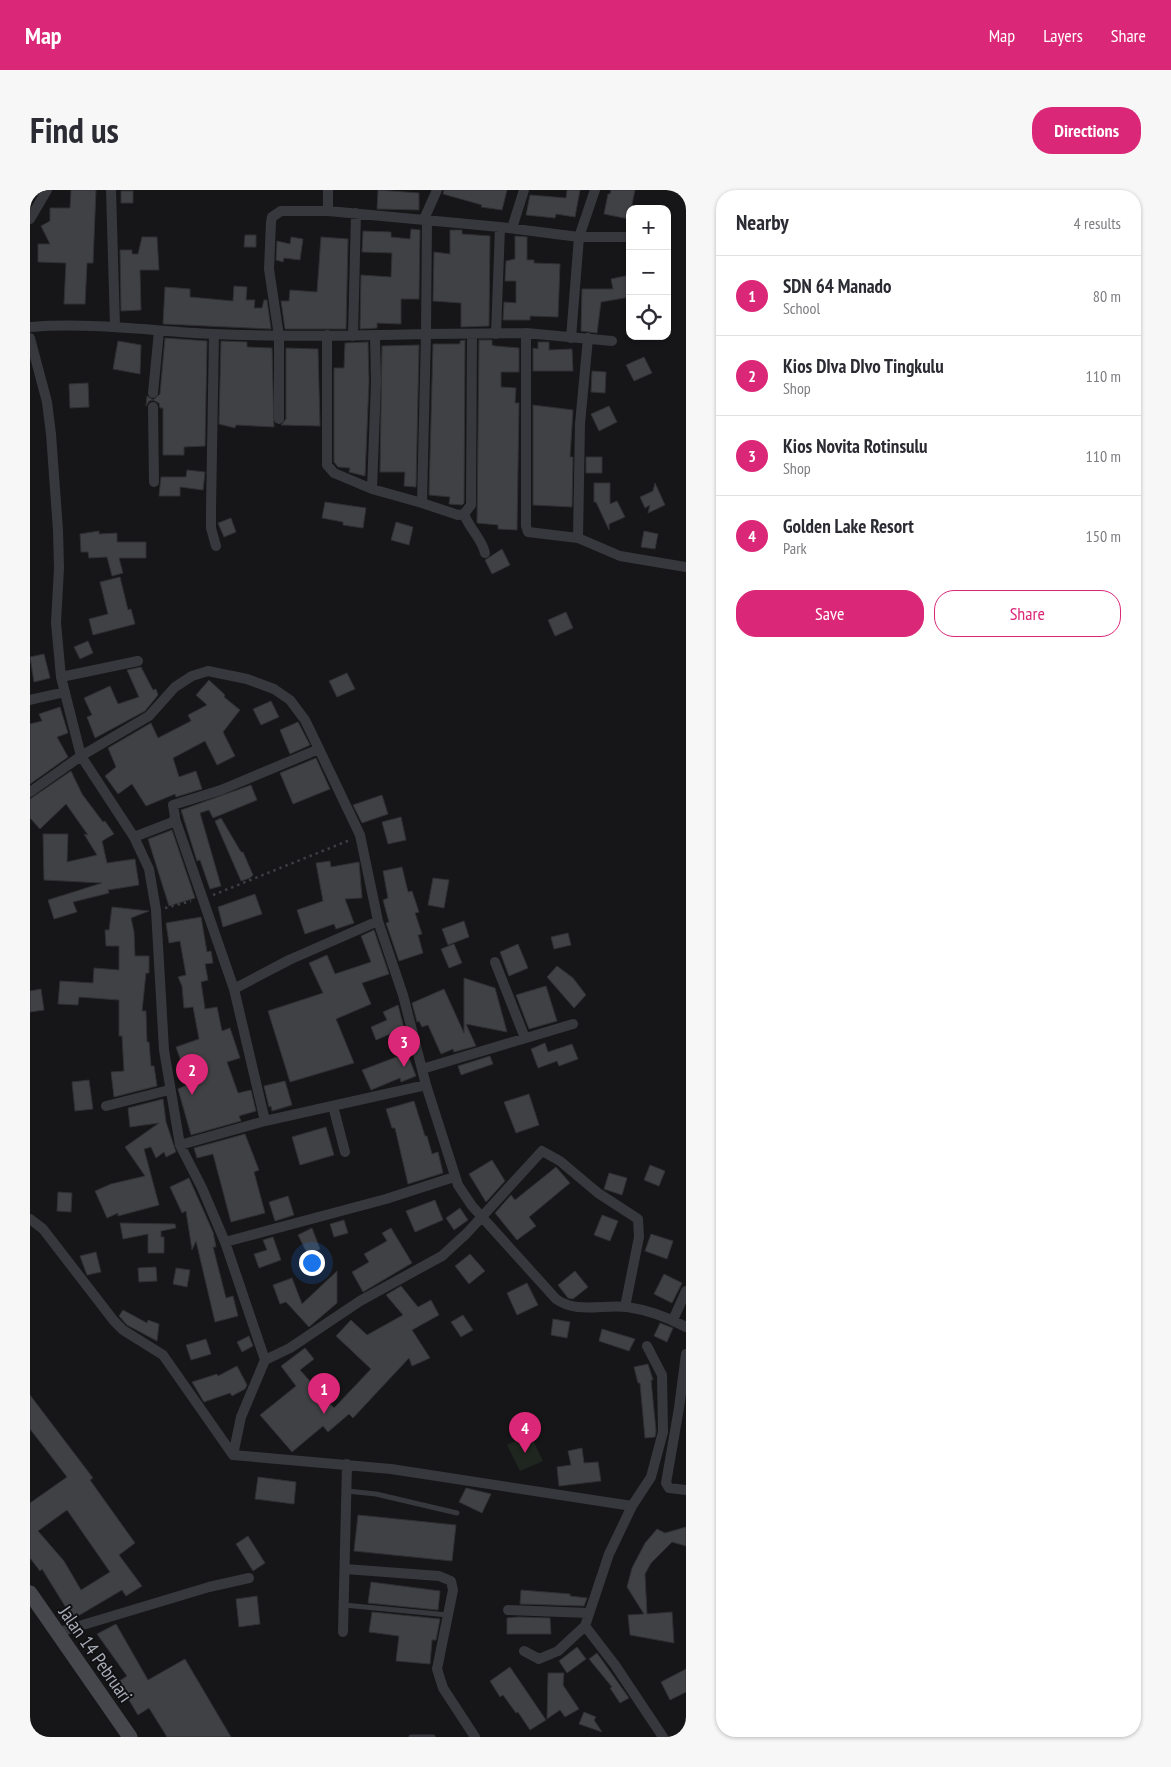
<!DOCTYPE html>
<html lang="en">
<head>
<meta charset="utf-8">
<style>
  body { margin:0; font-family:"PT Sans Narrow",sans-serif; background:#f7f7f7; color:#2b2b33 }
  .controls { position:absolute; right:15px; top:15px; display:grid; overflow:hidden; border-radius:10px; box-shadow:0 1px 4px #0004 }
  .controls button { width:45px; height:45px; display:grid; place-items:center; padding:0; border:0; border-bottom:1px solid #e1e1e2; background:#fff; color:#2b2b33; font:25px sans-serif }
  .you { position:absolute; left:281px; top:1072px; width:18px; height:18px; margin:-12px; border:4px solid #fff; border-radius:50%; background:#1a73e8; box-shadow:0 0 0 8px #1a73e833 }
  .badge { display:grid; place-items:center; width:32px; height:32px; border-radius:50%; background:#db2777; color:#fff; font-size:16px; font-weight:700 }
  .pin { position:absolute; translate:-50% -41px; filter:drop-shadow(0 1px 2px #0008) }
  .pin::after { content:''; position:absolute; top:26px; width:18px; height:15px; background:inherit; clip-path:polygon(0 0,100% 0,50% 100%) }
  .list { margin:0; padding:0; list-style:none }
  h2 { display:flex; justify-content:space-between; align-items:center; height:65px; margin:0; padding:0 20px; font-size:21px }
  h2 small { font-size:16px; font-weight:400; color:#7c7c81 }
  .list li { display:grid; grid-template-columns:32px 1fr auto; gap:15px; align-items:center; box-sizing:border-box; height:80px; padding:0 20px; border-top:1px solid #e1e1e2 }
  .list b { display:block; font-size:19px; white-space:nowrap }
  .list p { margin:0; font-size:16px; white-space:nowrap; color:#7c7c81 }
  .list em { font-size:16px; font-style:normal; color:#7c7c81 }
  .actions { display:flex; gap:10px; padding:15px 20px }
  .actions a { flex:1; padding:11px 0; border:1px solid #db2777; border-radius:20px; text-align:center; font-size:18px; color:#db2777 }
  .actions .main { background:#db2777; color:#fff }
  .icon { flex:none; width:28px; height:28px; fill:none; stroke:currentColor; stroke-width:2; stroke-linecap:round; stroke-linejoin:round }
  .map { position:relative; flex:none; width:656px; height:1547px; overflow:hidden; border-radius:20px }
  header { display:flex; align-items:center; gap:30px; box-sizing:border-box; height:70px; padding:0 25px; background:#db2777; color:#fff }
  header strong { font-size:24px }
  nav { display:flex; gap:28px; margin-inline-start:auto; font-size:18px }
  .intro { display:flex; align-items:center; justify-content:space-between; box-sizing:border-box; height:120px; padding:0 30px }
  h1 { margin:0; font-size:35px }
  .button { padding:12px 22px; border-radius:20px; background:#db2777; color:#fff; font-size:18px; font-weight:700 }
  main { display:flex; gap:30px; padding:0 30px }
  aside { flex:1; background:#fff; border-radius:20px; box-shadow:0 1px 4px #0004 }
  .map>svg:first-child { display:block }
</style>
</head>
<body>
<header>
<strong>Map</strong>
<nav><a>Map</a><a>Layers</a><a>Share</a></nav>
</header>
<div class="intro"><h1>Find us</h1><a class="button">Directions</a></div>
<main>
<div class="map">
<svg width="656" height="1547" viewBox="0 0 656 1547">
  <rect width="100%" height="100%" fill="#161618"/>
  <path fill="#1e261f" d="M500,1244L513,1271L490,1281L477,1255Z"/>
  <path fill="#404145" stroke="#303034" fill-rule="evenodd" d="M41,0H66L63,73H57L55,114H34L36,73L8,72V54H20L11,36L20,31V18H40Z
    M348,0L389,3V20L347,19Z
    M414,0H477L472,20L451,17L452,15L413,4Z
    M537,0H550L545,27L526,24L525,28L496,25L500,5L536,8Z
    M581,0H605L599,29L574,24L578,4H580Z
    M91,1H103V13H91Z
    M381,39L390,40L389,109H371V134L347,133V138L330,139L331,85L361,87L362,63L332,62L333,41L361,42V47L380,49Z
    M420,40H432V44L460,46L459,136L431,137V113L403,111L404,62L420,64Z
    M215,45H226V57H214Z
    M485,46L497,47V70H504V73L530,74L528,127L500,126V130H473L474,112L486,113V91H475L476,71L485,69Z
    M112,47H127L129,80H110L111,120L91,121L90,60H102V64H108Z
    M261,47L273,49L270,70L254,68L253,72L246,70L247,51L260,54Z
    M291,47L318,49L316,139H255L251,111H259L260,100L287,102Z
    M600,85V107L571,112L567,143L551,141L552,99H583L581,89Z
    M204,96L217,97L216,110H225L224,118H232L234,110H237L241,139L133,134L135,97L160,99V107L203,111Z
    M135,148L177,151L175,256L154,257V265H133V218H130L129,213L123,210L119,211L116,216L117,206L123,210L130,204Z
    M435,150L434,313L432,315L419,314L420,307L399,305L403,154H430V151Z
    M449,150H462V155L465,156L489,158V182H471V197L486,198L485,213H489L487,340L468,339V335L447,333Z
    M88,151L111,155L110,184L83,179Z
    M191,151L217,152V157L242,158L244,237L206,235L205,238L189,234Z
    M338,152L339,192L335,286L319,282L320,278L308,277L304,272V178H314L315,153Z
    M508,152H519V160L542,159L543,181H503V158L508,159Z
    M389,155L386,297L374,296L375,282H350L352,156Z
    M256,158L288,159L290,236L251,235L256,229Z
    M614,167L622,183L604,191L596,175Z
    M562,181L576,182L575,203L561,202Z
    M58,193L59,217L40,218L39,194Z
    M503,215L543,220L540,267H543L542,317L503,315Z
    M579,216L587,232L569,241L561,224Z
    M556,267H572V283H556Z
    M157,280L175,282L173,300L150,297V306H129L131,287H156Z
    M564,293H580V314L587,311L595,327L579,334V340L566,312H564Z
    M625,293L635,315L618,323L620,315L615,318L610,307L623,301Z
    M295,312L336,318L333,338L313,335V332L292,328Z
    M201,328L206,342L194,347L188,333Z
    M366,332L383,337L379,355L361,350Z
    M69,341V344L87,343V352H116V368H89L93,383L82,386L77,367L59,368L58,362H51L50,344Z
    M614,341L628,344L625,359L611,357Z
    M472,359L480,375L462,384L455,370Z
    M90,387L98,420L101,419L105,434L63,445L59,429L78,424L70,392Z
    M536,422L543,438L525,446L518,430Z
    M58,451L63,463L50,469L44,457Z
    M14,464L20,488L4,492L0,467Z
    M111,477L123,500L126,499L128,505L115,521L65,548L57,527L62,525L54,508L80,496L88,514L109,507L97,480Z
    M317,483L325,499L307,507L299,491Z
    M179,490L195,505L194,507L210,520L193,542L205,566L187,575L175,551L143,568L149,587L166,581L172,599L146,607L145,604L116,616L102,594L88,604L75,586L86,577L78,558L121,533L128,548L161,531L158,525L177,515L166,505Z
    M241,511L249,527L231,535L223,519Z
    M30,517L38,543L27,547L38,567L0,594V534L12,531L9,524Z
    M268,532L280,555L260,564L250,540Z
    M286,568L300,599L263,614L250,583Z
    M41,581L52,604L73,632L75,631L84,644L72,651L77,673L105,669L109,695L78,700L79,703L43,712L47,722L24,729L18,710L72,693L14,690L13,644H38L37,672L67,665L54,644L58,645L36,614L10,639L0,628V609Z
    M221,595L227,610L183,628L179,620L170,623L191,696L180,699L170,670L167,671L151,620Z
    M352,605L358,624L332,633L323,615Z
    M371,627L376,650L358,654L352,632Z
    M191,628L211,662H213L223,685L220,688L211,691L185,631Z
    M142,640L165,708L139,716L118,649Z
    M300,671L301,677L329,672L332,708L315,709L324,733L306,739L304,734L275,744L267,720L293,711L286,673Z
    M372,677L378,702L382,701L389,722L385,723L392,744L388,745L393,763L369,771L356,733L359,732L353,710L358,708L353,681Z
    M403,688L419,690L414,718L398,715Z
    M225,704L232,724L193,737L188,717Z
    M82,717L119,721L101,728L104,742L105,766H119V783H116L112,821H116L117,852H119L121,876H124L127,896L84,907L81,882L94,881L92,846H89V810L49,807L48,815L28,814L30,791L63,793L64,778L89,780V756H76L75,740H79Z
    M171,727L177,762L181,761L183,773L175,774L178,790L171,792L175,819L187,817L192,841L200,838L210,868L197,872L208,903L221,900L226,921L209,926L211,931L161,945L148,899L159,894L146,857L169,849L163,817L154,818L152,796L148,787L156,785L150,751L139,753L136,733Z
    M434,731L439,747L418,755L412,739Z
    M344,740L359,784L332,793L341,814L306,829L324,873L260,892L238,821L293,803L279,773L297,765L305,784L341,772L331,746Z
    M538,743L541,755L524,759L521,747Z
    M424,754L432,773L419,778L411,759Z
    M488,754L498,778L479,786L470,762Z
    M527,776L543,788L556,805L544,818L517,787Z
    M434,788L465,798L477,842L436,834L446,856L424,862L423,859L411,864L398,835L392,837L389,831L387,832L382,813L414,799L434,843Z
    M516,796L527,831L499,839L486,805Z
    M11,799L14,820L0,822V801Z
    M368,815L374,838L346,850L341,837L357,830L353,822Z
    M515,853L518,862L542,854L548,869L529,876L527,871L508,878L501,859Z
    M377,863L386,886L371,892L370,888L341,900L332,880Z
    M460,866L463,874L431,885L428,876Z
    M59,890L63,919L45,921L42,892Z
    M255,891L262,915L242,921L241,916L239,917L234,896Z
    M499,904L509,935L486,943L474,912Z
    M133,909L136,932L146,962L136,967L134,962L126,968L121,957L114,959L129,1015L88,1026V1023L77,1028L65,1001L81,994L115,986L95,957L129,933L100,937L98,918Z
    M384,911L395,946H397L402,964L408,962L413,983L378,994L365,938H362L356,919Z
    M296,937L304,965L270,975L262,947Z
    M215,944L229,980L224,982L235,1023L201,1032L183,964L167,968L164,958Z
    M462,970L475,991L456,1012L439,984Z
    M620,975L635,981L629,996L614,990Z
    M526,977L540,993L499,1027L506,1036L487,1050L465,1023L481,1005L485,1010Z
    M579,983L597,988L592,1005L574,999Z
    M159,988L183,1042L186,1057H183L196,1108L203,1106L208,1126L185,1132L166,1051L162,1060L156,1021L152,1023L140,997Z
    M28,1002L42,1003L41,1022L27,1021Z
    M258,1006L264,1025L245,1031L239,1012Z
    M405,1010L413,1030L385,1042L376,1021Z
    M430,1018L438,1030L424,1040L416,1028Z
    M572,1025L588,1031L580,1051L564,1045Z
    M314,1030L318,1043L304,1047L300,1034Z
    M90,1033L145,1034L146,1038L131,1041V1047H134V1063H118V1044L93,1049Z
    M282,1038L290,1059L278,1065L268,1045Z
    M361,1038L382,1073L333,1102L322,1082L339,1072L334,1064L357,1051L352,1043Z
    M621,1044L643,1051L637,1069L615,1061Z
    M243,1047L251,1070L229,1078L224,1064L237,1060L233,1050Z
    M66,1062L71,1082L57,1085L50,1066Z
    M440,1064L455,1081L439,1094L425,1076Z
    M126,1077L127,1091L109,1092L108,1078Z
    M146,1078L160,1080L157,1097L143,1094Z
    M307,1081V1113L279,1137L256,1112L250,1114L243,1095L262,1088L272,1114Z
    M545,1081L558,1097L543,1109L538,1108L528,1095Z
    M634,1084L652,1093L642,1113L624,1104Z
    M497,1093L508,1115L487,1125L477,1103Z
    M371,1096L388,1117L401,1110L409,1125L382,1140L400,1168L382,1176L379,1168L323,1228L319,1224L298,1242L293,1236L262,1262L230,1225L266,1196L251,1176L275,1158L284,1169L270,1180L304,1218L341,1179L306,1146L321,1130L337,1145L373,1125L356,1105Z
    M93,1120L117,1133L118,1130L129,1134L127,1151L97,1135L89,1126Z
    M433,1125L443,1140L431,1147L421,1132Z
    M523,1129L540,1132L537,1148L521,1145Z
    M630,1133L643,1138L637,1152L624,1146Z
    M572,1139L605,1149L599,1161L569,1151Z
    M219,1146L223,1156L212,1162L207,1152Z
    M176,1149L181,1164L161,1170L156,1155Z
    M618,1174L623,1190H621L626,1241L625,1247L615,1248L610,1193H608L604,1177Z
    M207,1176L217,1195L215,1199L202,1206L200,1203L174,1212L162,1192L187,1184L188,1186Z
    M0,1205L63,1288L60,1290L105,1353L89,1365L112,1396L96,1406L92,1400L43,1429L12,1379L10,1381L0,1368V1313L37,1287L0,1239ZM37,1320L80,1382L51,1400L34,1371L8,1341Z
    M552,1258L554,1273L568,1272L571,1291L529,1296L527,1277L541,1275L538,1261Z
    M228,1287L266,1292L264,1314L225,1309Z
    M436,1298L461,1304L452,1323L429,1312Z
    M328,1325L426,1335L422,1371L324,1361Z
    M656,1337V1356L642,1352L621,1373L615,1384L617,1424L642,1422L644,1453L600,1445L598,1425L614,1424L597,1397L602,1378L615,1353L627,1339L635,1343Z
    M218,1346L235,1373L223,1381L206,1354Z
    M341,1392L410,1401L408,1420L338,1413Z
    M491,1400L540,1404V1406L557,1408L554,1416L490,1414Z
    M227,1406L230,1434L209,1437L206,1409Z
    M342,1422L410,1429L406,1450H402L400,1474L366,1471L369,1446L339,1442Z
    M489,1427L520,1428L521,1444H477V1428Z
    M86,1434L118,1490L155,1469L201,1547H137L119,1518L108,1525L88,1492L97,1486L67,1444Z
    M547,1457L556,1469L537,1483L529,1471Z
    M567,1463L599,1508L590,1513L580,1498L582,1497L559,1469Z
    M480,1477L516,1530L500,1540L488,1522L486,1523L473,1505L470,1507L460,1491Z
    M656,1479V1502L640,1510L631,1492Z
    M518,1483H534L533,1495L549,1519L535,1527L530,1520L517,1529Z
    M554,1522L566,1527L564,1530L572,1542L549,1534Z"/>
  <g fill="none" stroke-linecap="round" stroke-linejoin="round">
    <path stroke="#3d3f44" stroke-width="2.5" stroke-dasharray="2.5 4" stroke-linecap="butt" d="M183,705L320,650
      M135,718L161,711"/>
    <path stroke="#37383d" stroke-width="5" d="M317,1301L346,1304L427,1323
      M314,1415L418,1425
      M381,1547H403"/>
    <path stroke="#37383d" stroke-width="10" d="M81,0L85,136
      M298,0V21L470,37L549,47L541,148
      M565,0L549,47H600
      M0,29L17,0
      M394,29L407,0
      M397,29L396,144L496,143V336L498,342L548,348L590,366L656,377
      M482,38L494,0
      M0,137C61,132 121,141 183,144C254,147 325,146 396,144L392,313L342,299
      M496,143L582,151
      M184,144L181,319V338L186,356
      M466,144L470,37
      M297,145V275L304,283L342,299L346,192L345,146
      M323,146L326,23
      M0,148L17,212L21,244L28,340L29,378L26,433L31,487L51,566L104,647L119,679L126,720L134,860L150,955
      M123,203L129,141
      M123,217L124,292
      M249,229V146L239,79L241,32L242,27L251,21H298
      M392,313L428,325L434,324L441,315L442,144
      M434,324C439,338 452,349 455,363
      M548,348L550,234L558,148
      M31,487L108,471
      M0,510L35,502
      M0,602L51,566L119,526L145,497L162,486L178,481L217,489L244,499L260,510L275,530L289,559
      M145,629L204,799L235,931
      M104,647L143,632L145,627L143,615L191,600L289,559L330,645L348,731L373,805L396,895
      M465,772L495,848
      M204,799L259,770L348,731
      M392,879L543,834
      M76,916L139,900
      M303,916L315,962
      M0,1029L13,1039L84,1131L93,1140L133,1165L203,1265L361,1279L602,1316L579,1364L555,1436L528,1461L509,1469L494,1461
      M195,1052L356,1009L424,987
      M643,1130L656,1101
      M656,1164L649,1218L636,1293L639,1298L656,1300
      M235,1170L260,1158L330,1111L412,1066L437,1043L512,961L530,971L568,1003L608,1029L609,1047L595,1117
      M203,1265L211,1227L235,1170L195,1052L172,998L150,955L235,931L396,895L428,995L442,1016L526,1109C547,1124 573,1114 597,1117C618,1120 637,1127 656,1137
      M602,1316L621,1287L633,1242L632,1185L617,1156
      M315,1379L409,1386L421,1391L423,1400L407,1479L413,1498L445,1547
      M478,1420L559,1423
      M555,1436L585,1475L633,1547
      M313,1442L317,1274
      M26,1443L179,1397L219,1388"/>
    <path stroke="#45474d" stroke-width="15" d="M0,1403L100,1547"/>
  </g>
  <g text-anchor="middle" stroke-width="4" stroke-linejoin="round" paint-order="stroke">
    <g font-size="19" fill="#a8adb8" stroke="#111113">
      <text transform="translate(66 1464) rotate(55)" y="7">Jalan 14 Pebruari</text>
    </g>
  </g>
</svg>
<div class="controls">
<button>+</button>
<button>−</button>
<button><svg class="icon" aria-label="locate" viewBox="0 0 24 24"><circle cx="12" cy="12" r="6"/><path d="M12 2v4M12 18v4M2 12h4M18 12h4"/></svg></button>
</div>
<div class="you"></div>
<div class="pin badge" style="left:294px;top:1224px">1</div>
<div class="pin badge" style="left:162px;top:905px">2</div>
<div class="pin badge" style="left:374px;top:877px">3</div>
<div class="pin badge" style="left:495px;top:1263px">4</div>
</div>
<aside>
<h2>Nearby<small>4 results</small></h2>
<ul class="list">
<li><span class="badge">1</span><div><b>SDN 64 Manado</b><p>School</p></div><em>80 m</em></li>
<li><span class="badge">2</span><div><b>Kios DIva DIvo Tingkulu</b><p>Shop</p></div><em>110 m</em></li>
<li><span class="badge">3</span><div><b>Kios Novita Rotinsulu</b><p>Shop</p></div><em>110 m</em></li>
<li><span class="badge">4</span><div><b>Golden Lake Resort</b><p>Park</p></div><em>150 m</em></li>
</ul>
<div class="actions"><a class="main">Save</a><a>Share</a></div>
</aside>
</main>
</body>
</html>
